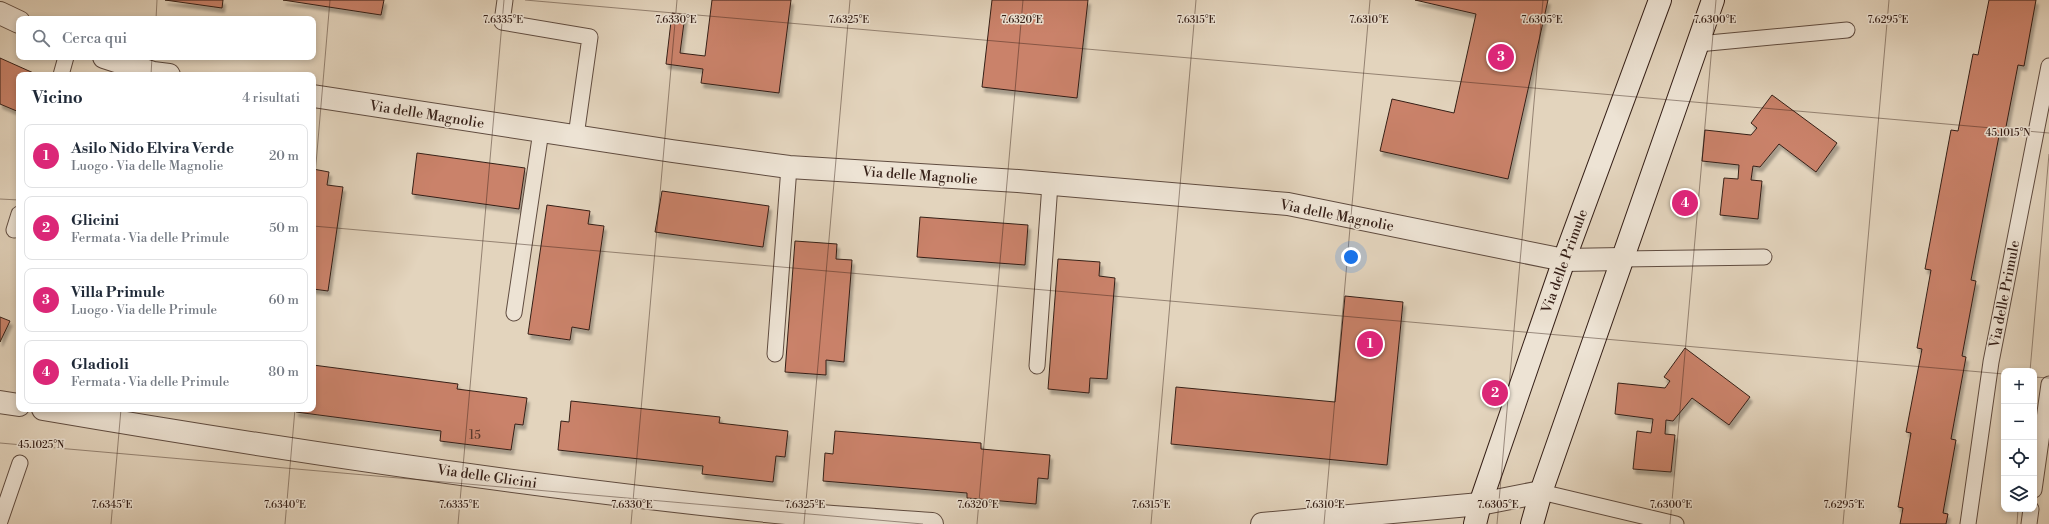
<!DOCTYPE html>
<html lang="it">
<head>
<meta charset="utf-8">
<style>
  body { margin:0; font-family:"Libre Bodoni",serif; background:#f2f2f3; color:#1f2937 }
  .controls { position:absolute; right:12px; bottom:12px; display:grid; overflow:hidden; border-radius:8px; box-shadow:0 2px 6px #0003 }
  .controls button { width:36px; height:36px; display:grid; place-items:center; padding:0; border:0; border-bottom:1px solid #e0e1e3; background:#fff; color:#1f2937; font:20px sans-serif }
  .you { position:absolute; left:1351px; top:257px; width:14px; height:14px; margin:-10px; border:3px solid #fff; border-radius:50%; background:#1a73e8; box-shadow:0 0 0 6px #1a73e833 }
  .badge { display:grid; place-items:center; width:26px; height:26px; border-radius:50%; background:#db2777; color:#fff; font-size:13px; font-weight:700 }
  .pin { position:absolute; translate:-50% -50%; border:2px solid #fff; box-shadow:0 1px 4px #0006 }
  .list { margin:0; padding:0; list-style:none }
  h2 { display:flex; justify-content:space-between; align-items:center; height:52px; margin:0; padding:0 16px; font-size:17px }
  h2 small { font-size:13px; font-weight:400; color:#747a83 }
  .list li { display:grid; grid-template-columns:26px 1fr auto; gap:12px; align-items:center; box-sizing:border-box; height:64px; margin:0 8px 8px; padding:0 8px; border:1px solid #e0e1e3; border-radius:8px }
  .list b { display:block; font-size:15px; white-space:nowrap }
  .list p { margin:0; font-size:13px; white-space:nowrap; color:#747a83 }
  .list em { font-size:13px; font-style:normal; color:#747a83 }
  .icon { flex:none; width:22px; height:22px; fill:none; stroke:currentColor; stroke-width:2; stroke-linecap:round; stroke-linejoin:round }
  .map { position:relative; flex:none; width:2049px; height:524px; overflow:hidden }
  .search { position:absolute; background:#fff; box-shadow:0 2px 6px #0003; left:16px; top:16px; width:300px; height:44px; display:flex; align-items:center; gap:10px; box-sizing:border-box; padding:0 14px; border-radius:8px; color:#747a83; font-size:15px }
  .panel { position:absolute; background:#fff; box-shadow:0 2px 6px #0003; left:16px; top:72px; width:300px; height:340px; border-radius:8px }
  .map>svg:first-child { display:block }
</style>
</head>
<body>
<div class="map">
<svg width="2049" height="524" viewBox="0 0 2049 524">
  <defs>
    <filter id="shadow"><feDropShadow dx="2.5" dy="4.5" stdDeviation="1" flood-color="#0004"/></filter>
  </defs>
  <rect width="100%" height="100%" fill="#e3d4bd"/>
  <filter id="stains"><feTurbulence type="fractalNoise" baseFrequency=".005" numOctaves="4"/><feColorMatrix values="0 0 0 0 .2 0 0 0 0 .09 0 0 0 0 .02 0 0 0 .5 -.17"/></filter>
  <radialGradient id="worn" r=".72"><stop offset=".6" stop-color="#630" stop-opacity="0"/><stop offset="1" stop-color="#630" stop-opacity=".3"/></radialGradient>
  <path fill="#ca826a" stroke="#351f17" filter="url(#shadow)" d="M165,0H223L222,8Z
    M283,0H384L381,15Z
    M712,0H791L779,93L701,83L703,69L666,64L672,13L685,15L680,53L705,56Z
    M992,0H1088L1077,98L982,87Z
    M1415,0H1548L1508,179L1380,151L1392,99L1454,113L1476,14Z
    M1989,0H2036L2024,66L2018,65L2004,137L1999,136L1971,280L1976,281L1962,356L1966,357L1951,439L1956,440L1943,513L1948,514L1946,524H1900L1903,508L1898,507L1911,433L1906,432L1922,349L1917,348L1931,270L1925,269L1951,130L1958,131L1973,54L1978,55Z
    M0,58L38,75H19V112L0,104Z
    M1772,95L1837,143L1816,172L1779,144L1760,167L1753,166L1751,180L1762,181L1758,219L1720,215L1724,178L1738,179L1739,165L1702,161L1705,130L1751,135L1757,128L1751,123Z
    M417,153L525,168L519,209L412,194Z
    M313,169L329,172L327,185L343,187L328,291L313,289Z
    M662,191L769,206L763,247L655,232Z
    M547,205L590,211L588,224L604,226L589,330L572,327L570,340L528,334Z
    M920,217L1028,225L1025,265L917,257Z
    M795,241L837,244L836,259L852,260L844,362L826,360V375L785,372Z
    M1058,259L1100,262L1099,276L1115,278L1107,379L1090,378L1089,393L1048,389Z
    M1345,296L1403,302L1387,465L1171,444L1176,387L1335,402Z
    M0,317L10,321L0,342Z
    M1685,348L1750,397L1729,425L1692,398L1673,421L1666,420L1665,434L1675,435L1671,472L1633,469L1637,431L1651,433L1653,419L1615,414L1618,383L1665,388L1670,381L1664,377Z
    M313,365L458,384L457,389L527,398L523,425L515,424L511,450L440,441L441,431L296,412V409H313Z
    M571,401L720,417L719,423L788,431L785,457L776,456L773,482L702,474L703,466L558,450L561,421L569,422Z
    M835,431L981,443V449L1050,455L1048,479L1038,478L1036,504L967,498V493L823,481L825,453L833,454Z"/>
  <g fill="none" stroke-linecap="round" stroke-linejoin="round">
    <defs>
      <path id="lane" d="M505,0L502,22L590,37L576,136
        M1698,44L1847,30
        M61,75L66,57
        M14,230L19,214
        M1622,259L1764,257
        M514,313L541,131
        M775,354L789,167
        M1037,366L1050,184
        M2034,490L2049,384
        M1541,492L1676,524
        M0,521L20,463
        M1968,524L1991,362L2049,66
        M2029,524L2031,509"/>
      <path id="street" d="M0,13L19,22
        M104,57L153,73L169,75
        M313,96L672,151L789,167L1018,181L1288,204L1564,260L1622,259
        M0,402L19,405
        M43,409C283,450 524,486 766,511C821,517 877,520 932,524
        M1262,524L1480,504L1541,492"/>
      <path id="secondary" d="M1475,524L1480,504L1564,260L1660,0
        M1532,524L1541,492L1713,0"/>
    </defs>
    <use href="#lane" stroke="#604c40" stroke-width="17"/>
    <use href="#street" stroke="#604c40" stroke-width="24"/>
    <use href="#secondary" stroke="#351f17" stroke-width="24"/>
    <use href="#lane" stroke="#ede3d4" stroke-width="15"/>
    <use href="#street" stroke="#ede3d4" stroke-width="22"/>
    <use href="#secondary" stroke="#ede3d4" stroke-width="22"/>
  </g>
  <path fill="none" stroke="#351f17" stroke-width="1" stroke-opacity="0.45" d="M525,0L2049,133M156,19L157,0M151,75L152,57M0,199L19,200M313,199L330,0M313,226L2004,374M2030,371L2049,154M2034,377L2049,378M0,443L923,524M111,524L121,409M285,524L295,409M458,524L504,0M631,524L677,0M804,524L850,0M977,524L1023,0M1151,524L1196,0M1324,524L1370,0M1497,524L1543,0M1670,524L1716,0M1843,524L1889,0M2017,524L2018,509"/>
  <g text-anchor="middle" stroke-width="3" stroke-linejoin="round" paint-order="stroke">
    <g font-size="12" fill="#5a382c">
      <text x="475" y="439">15</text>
    </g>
    <g font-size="14" fill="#351f17" stroke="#ede3d4">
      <text transform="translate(427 114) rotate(9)" y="5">Via delle Magnolie</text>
      <text transform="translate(920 175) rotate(4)" y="5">Via delle Magnolie</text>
      <text transform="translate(1337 215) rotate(11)" y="5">Via delle Magnolie</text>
      <text transform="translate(1564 261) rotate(-70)" y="5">Via delle Primule</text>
      <text transform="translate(2004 294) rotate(-79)" y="5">Via delle Primule</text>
      <text transform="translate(487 476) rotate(8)" y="5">Via delle Glicini</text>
    </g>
  </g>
  <g font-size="10" text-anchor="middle" fill="#351f17" stroke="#ede3d4" stroke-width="3" stroke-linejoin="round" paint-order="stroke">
    <text x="503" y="23">7.6335°E</text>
    <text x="676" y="23">7.6330°E</text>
    <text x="849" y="23">7.6325°E</text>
    <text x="1022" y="23">7.6320°E</text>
    <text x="1196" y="23">7.6315°E</text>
    <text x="1369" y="23">7.6310°E</text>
    <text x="1542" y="23">7.6305°E</text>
    <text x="1715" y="23">7.6300°E</text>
    <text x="1888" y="23">7.6295°E</text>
    <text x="2008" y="136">45.1015°N</text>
    <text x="41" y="448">45.1025°N</text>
    <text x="112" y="508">7.6345°E</text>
    <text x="285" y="508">7.6340°E</text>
    <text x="459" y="508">7.6335°E</text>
    <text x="632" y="508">7.6330°E</text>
    <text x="805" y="508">7.6325°E</text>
    <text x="978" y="508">7.6320°E</text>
    <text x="1151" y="508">7.6315°E</text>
    <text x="1325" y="508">7.6310°E</text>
    <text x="1498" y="508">7.6305°E</text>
    <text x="1671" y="508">7.6300°E</text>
    <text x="1844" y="508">7.6295°E</text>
  </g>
  <rect width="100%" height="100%" filter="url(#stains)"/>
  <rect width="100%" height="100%" fill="url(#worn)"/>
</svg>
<div class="controls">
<button>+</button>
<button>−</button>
<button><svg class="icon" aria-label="locate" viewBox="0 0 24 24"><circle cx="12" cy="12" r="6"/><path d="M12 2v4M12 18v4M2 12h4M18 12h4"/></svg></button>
<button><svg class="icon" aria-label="layers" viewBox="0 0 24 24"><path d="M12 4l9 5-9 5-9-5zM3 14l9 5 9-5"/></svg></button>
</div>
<div class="you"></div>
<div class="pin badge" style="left:1370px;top:344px">1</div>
<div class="pin badge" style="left:1495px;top:393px">2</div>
<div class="pin badge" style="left:1501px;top:57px">3</div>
<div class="pin badge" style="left:1685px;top:203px">4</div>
<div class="search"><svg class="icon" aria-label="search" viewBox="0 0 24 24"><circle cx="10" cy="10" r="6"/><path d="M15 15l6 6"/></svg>Cerca qui</div>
<section class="panel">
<h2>Vicino<small>4 risultati</small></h2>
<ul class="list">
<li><span class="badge">1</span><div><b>Asilo Nido Elvira Verde</b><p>Luogo · Via delle Magnolie</p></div><em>20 m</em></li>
<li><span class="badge">2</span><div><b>Glicini</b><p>Fermata · Via delle Primule</p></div><em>50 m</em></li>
<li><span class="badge">3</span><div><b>Villa Primule</b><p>Luogo · Via delle Primule</p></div><em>60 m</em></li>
<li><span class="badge">4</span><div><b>Gladioli</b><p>Fermata · Via delle Primule</p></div><em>80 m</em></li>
</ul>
</section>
</div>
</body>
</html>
